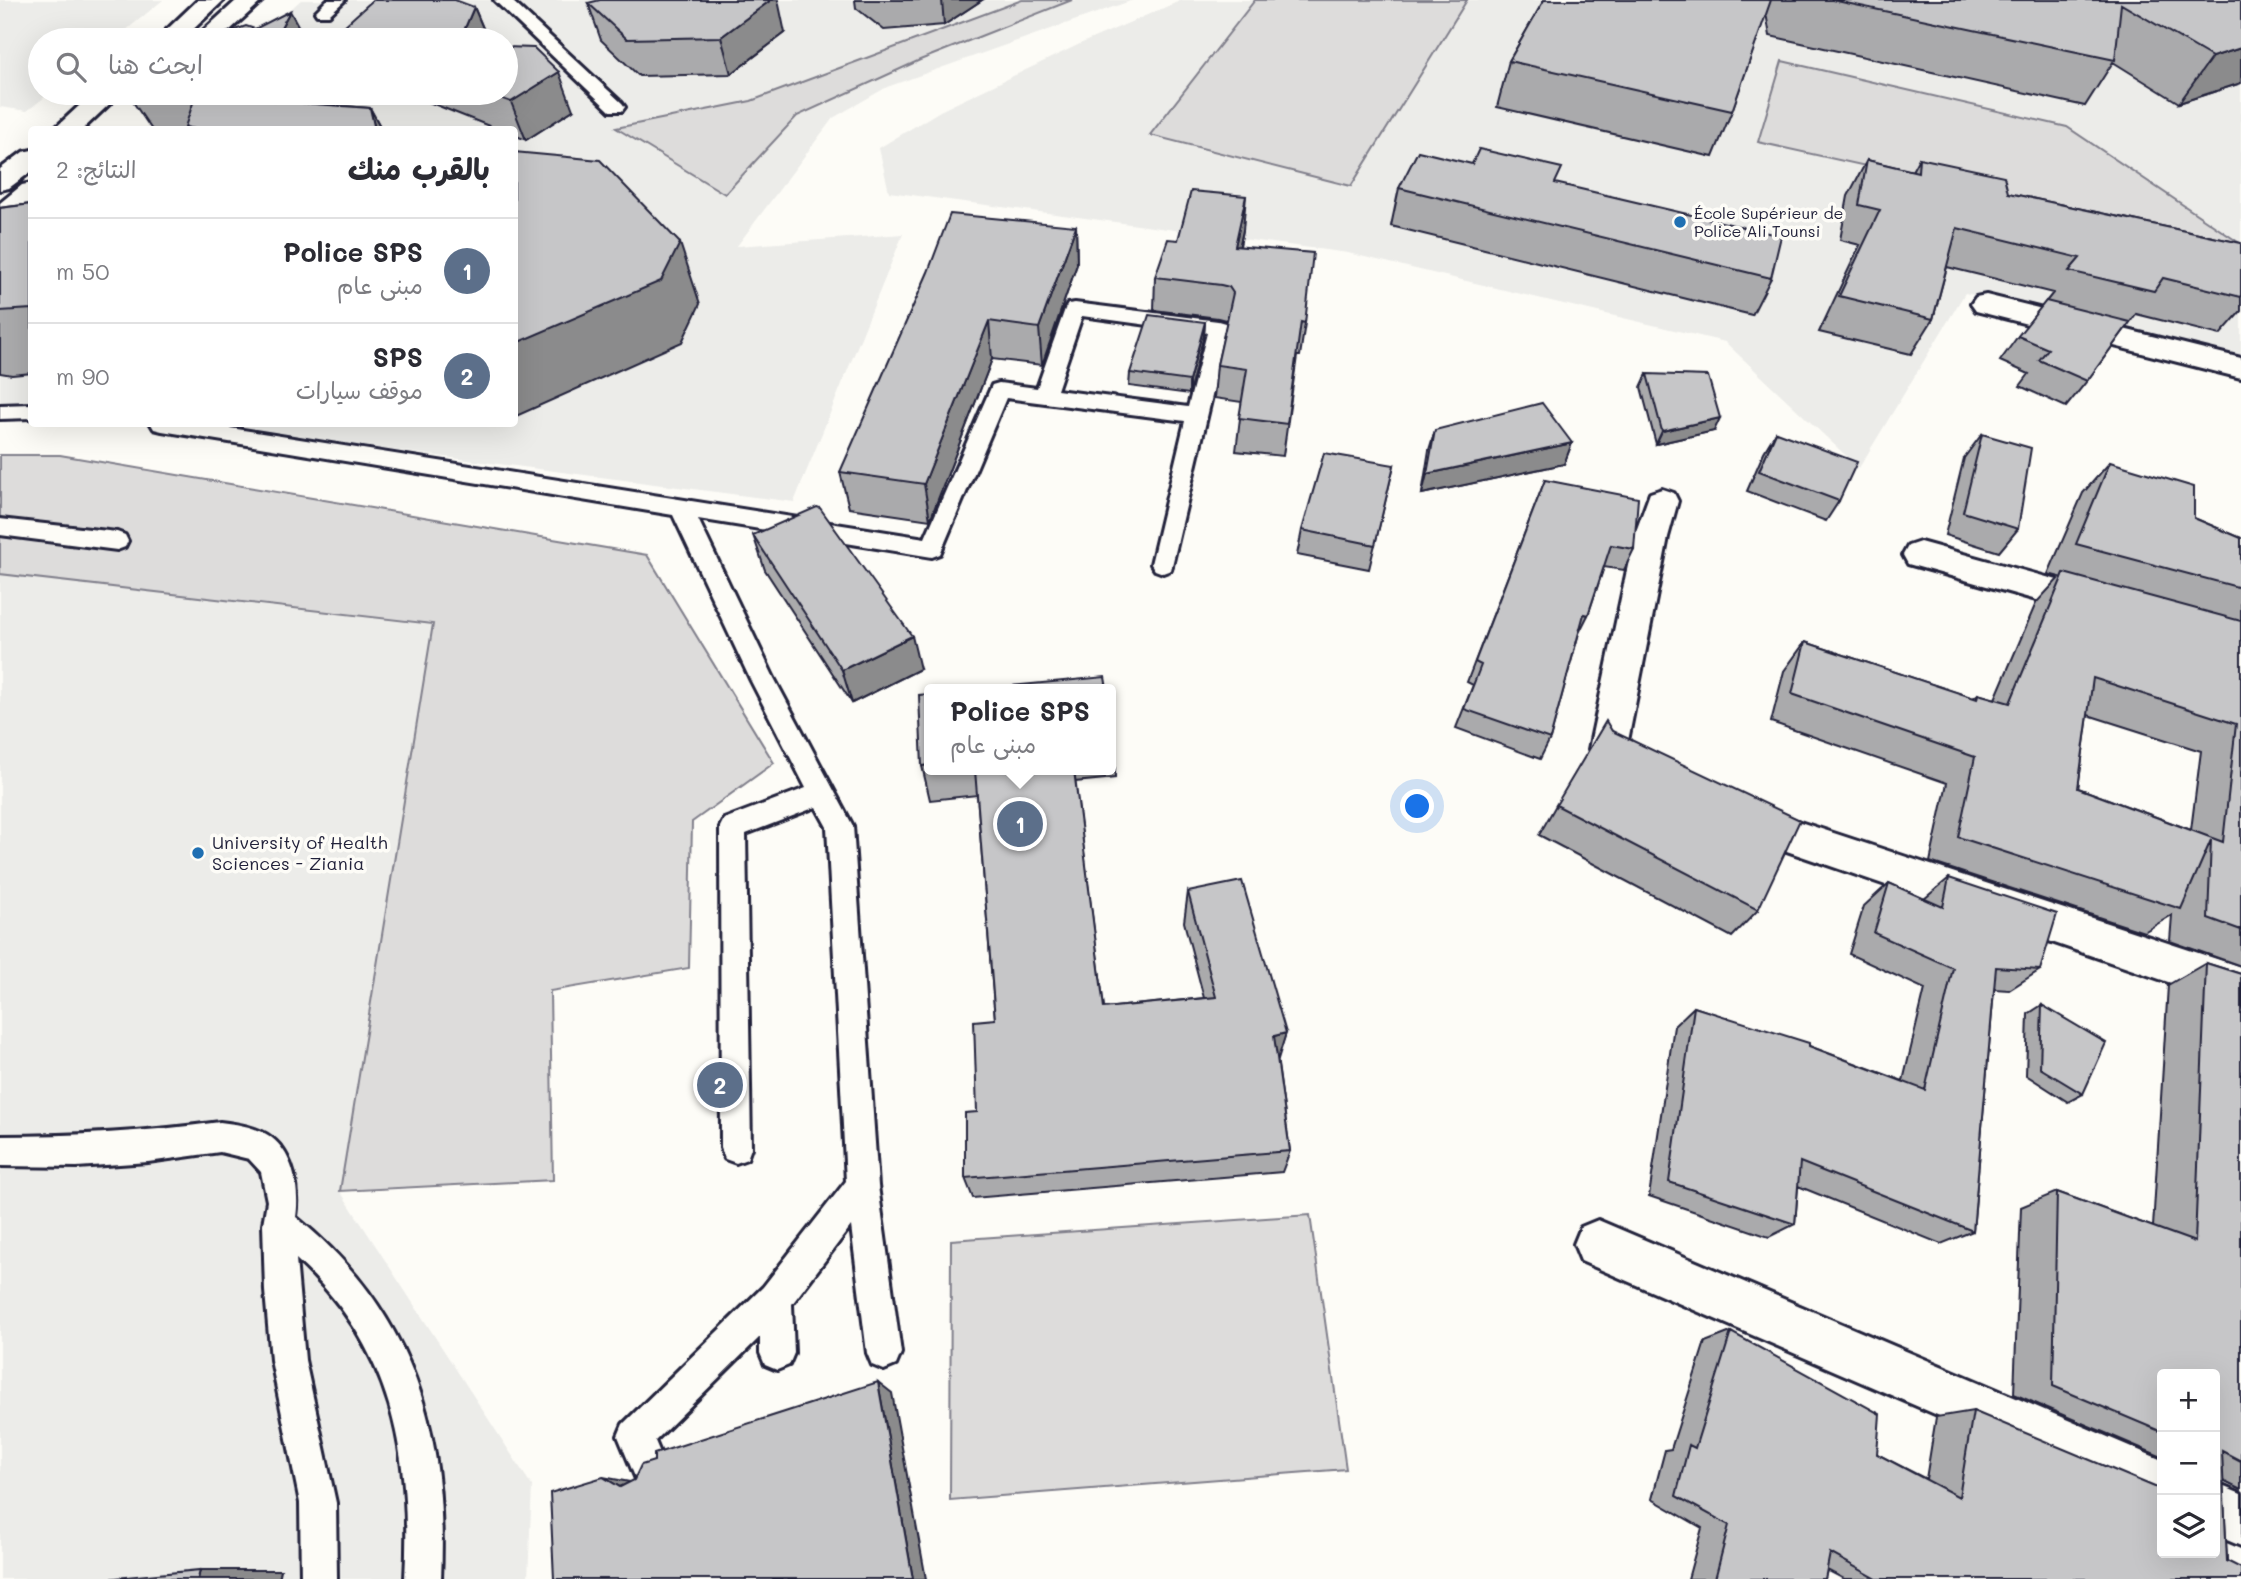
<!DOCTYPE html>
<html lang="ar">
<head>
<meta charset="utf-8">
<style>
  body { margin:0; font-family:Mali,"Playpen Sans Arabic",sans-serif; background:#f7f7f7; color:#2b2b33; direction:rtl }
  .controls { position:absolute; right:21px; bottom:21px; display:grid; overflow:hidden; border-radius:7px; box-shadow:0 7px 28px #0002 }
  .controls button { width:63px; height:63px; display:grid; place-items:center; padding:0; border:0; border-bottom:2px solid #e1e1e2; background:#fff; color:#2b2b33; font:35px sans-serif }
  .you { position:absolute; left:1418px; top:807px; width:24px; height:24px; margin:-18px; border:5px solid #fff; border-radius:50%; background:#1a73e8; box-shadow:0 0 0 10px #1a73e833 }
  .badge { display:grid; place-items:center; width:46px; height:46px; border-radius:50%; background:#db2777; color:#fff; font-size:23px; font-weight:700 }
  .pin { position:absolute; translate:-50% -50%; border:4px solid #fff; box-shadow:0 2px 7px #0006 }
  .popup { position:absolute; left:924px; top:684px; width:192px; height:91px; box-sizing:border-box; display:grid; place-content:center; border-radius:7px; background:#fff; filter:drop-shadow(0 2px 5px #0005); font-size:23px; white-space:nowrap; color:#7c7c81 }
  .popup b { font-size:26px; color:#2b2b33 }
  .popup::after { content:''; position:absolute; left:50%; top:100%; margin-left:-14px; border:14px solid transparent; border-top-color:#fff }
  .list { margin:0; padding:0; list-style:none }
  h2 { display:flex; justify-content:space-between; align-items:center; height:91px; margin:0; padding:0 28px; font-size:30px }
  h2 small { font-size:23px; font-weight:400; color:#7c7c81 }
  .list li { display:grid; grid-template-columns:46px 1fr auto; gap:21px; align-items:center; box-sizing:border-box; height:105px; padding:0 28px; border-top:2px solid #e1e1e2 }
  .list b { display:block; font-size:26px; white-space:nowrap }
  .list p { margin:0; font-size:23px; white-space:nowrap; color:#7c7c81 }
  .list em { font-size:23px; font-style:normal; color:#7c7c81 }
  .icon { flex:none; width:38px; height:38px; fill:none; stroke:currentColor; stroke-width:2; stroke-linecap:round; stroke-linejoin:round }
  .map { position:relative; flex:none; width:2241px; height:1579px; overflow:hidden; direction:ltr }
  .search { position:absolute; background:#fff; box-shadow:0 7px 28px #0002; left:28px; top:28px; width:490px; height:77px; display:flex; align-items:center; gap:18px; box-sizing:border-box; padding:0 24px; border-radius:38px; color:#7c7c81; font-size:26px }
  .panel { position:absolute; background:#fff; box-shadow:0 7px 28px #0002; left:28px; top:126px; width:490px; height:301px; border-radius:7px; direction:rtl }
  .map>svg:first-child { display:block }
</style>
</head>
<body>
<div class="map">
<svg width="2241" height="1579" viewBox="0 0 2241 1579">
  <rect width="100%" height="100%" fill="#fdfcf7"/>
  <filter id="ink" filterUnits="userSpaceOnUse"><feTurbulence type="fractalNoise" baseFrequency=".0143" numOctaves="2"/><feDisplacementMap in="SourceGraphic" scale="14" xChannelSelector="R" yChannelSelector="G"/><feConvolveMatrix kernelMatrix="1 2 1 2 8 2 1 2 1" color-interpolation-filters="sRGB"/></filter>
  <g filter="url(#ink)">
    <path fill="#ecece9" d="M0,0H163L114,40H40V93H50L27,111L0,107Z
      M301,0H1133L887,87L833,118L737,246L903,234L794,502L189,424H514V130H164L200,93H506V40H255Z
      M1182,0H2241V359L1965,293L1859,468L1725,342L1348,253L889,192L879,148L940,111L1082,43Z
      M31,257V405L0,404V284Z
      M0,574L433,624L340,1191L532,1486L528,1579H0Z"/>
    <path fill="#dddcdb" stroke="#807f8b" stroke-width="2" d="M1022,0H1072L920,60L797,116L725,194L616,128L751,101Z
      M1255,0H1467L1351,186L1150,135Z
      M1782,61L2067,127L2241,244V249L1758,142Z
      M0,455H60L647,555L774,763L692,822L689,968L550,991L553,1180L340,1191L433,624L0,574Z
      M1310,1215L1346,1469L950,1500L951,1240Z"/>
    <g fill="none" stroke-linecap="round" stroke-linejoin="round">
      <defs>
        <path id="service" d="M327,0H345L329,15H317L315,12Z
          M494,0H511L622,103L625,107L622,111H610Z
          M1075,303L1218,321L1225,323L1228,328L1171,570L1163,573L1155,570L1151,564L1185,421L1006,398L940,554L932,557L698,519L774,678L853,826L878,1186L901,1353L896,1365L884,1370L872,1365L867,1353L851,1226L792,1304L794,1353L789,1365L777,1370L765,1365L760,1353V1337L655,1441L668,1472L662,1484L650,1490L638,1484L618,1436L623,1424L763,1287L846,1181L827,827L816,807L746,834L751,1148L747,1159L736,1163L725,1159L721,1148L720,827L724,819L806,788L751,681L673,515L162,431L154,429L151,424H205L925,538L992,385L999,383L1037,388L1065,309L1068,304ZM1082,316L1207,333L1188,407L1057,390Z
          M32,404V418L0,419V405Z
          M0,519L117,532L125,535L128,541L125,547L117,550L0,535Z
          M220,1122C237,1124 258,1127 272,1138C294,1155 300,1191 296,1217C414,1312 448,1432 441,1579H405C412,1455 392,1345 296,1259L305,1360L336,1503L337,1579H301L300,1503L271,1360L265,1291L263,1224L267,1201L261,1172L249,1159L220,1152L148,1162L77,1167L0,1166V1136C75,1136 146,1132 220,1122Z"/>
        <path id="minor" d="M1986,295L2241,358V378L1976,311L1971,304L1976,297Z
          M1662,489L1674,493L1678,501L1668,537L1628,741L1652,753L1658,764L1652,775L1639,780L1595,760L1589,749L1634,537L1650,493Z
          M1920,542L2097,591L2109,594L2114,604L2109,614L2097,617L1908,564L1903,555L1908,546Z
          M1744,797L1794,820L2241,967V1007L1769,845L1730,826L1725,814L1730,802Z
          M1598,1220L2162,1460V1512L1581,1261L1574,1244L1581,1227Z
          M2215,1483L2241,1494V1546L2215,1535Z"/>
        <path id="primary" d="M198,0H224L182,40H156Z
          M237,0H263L219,40H193Z
          M93,93H121L82,130H53Z
          M32,150V171L9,188L0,190V169L23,152Z
          M32,183V205L10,222L0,224V203L22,185Z"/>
      </defs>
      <use href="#service" stroke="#22223b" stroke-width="6"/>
      <use href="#minor" stroke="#22223b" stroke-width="6"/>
      <use href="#primary" stroke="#22223b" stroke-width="6"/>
      <use href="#service" fill="#fdfcf7" fill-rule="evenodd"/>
      <use href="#minor" fill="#fdfcf7" fill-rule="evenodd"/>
      <use href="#primary" fill="#fdfcf7" fill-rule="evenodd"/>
    </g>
    <path fill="#aaaaac" stroke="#22223b" stroke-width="2" fill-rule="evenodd" d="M855,0H982L944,25L884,30L856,8Z
      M1544,0H2241V83L2179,103L2113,62L2085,106L1770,36L1766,13L1732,111L1713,157L1497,107L1509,61Z
      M588,3L785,33L731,74L639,76L601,40Z
      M474,7L488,40H337L334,35Z
      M135,93H312L307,103L370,108L382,130H152L129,96Z
      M406,93H506L573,110L526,140L514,135V130H499Z
      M1919,158L2008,193L2241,243V311L2220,335L2136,314L2087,381L2066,407L2020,386L2029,374L2000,361L2018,336L2053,293L1947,267L1933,319L1911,354L1819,332L1860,245L1840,240L1848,196L1867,160L1912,171Z
      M1557,184L1771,278L1752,315L1391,226L1399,188Z
      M32,204V373L12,375L0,373V208Z
      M1076,226L1077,264L1042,365L992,359L930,520L849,508L840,472Z
      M1243,230L1240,246L1305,323L1300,356H1297L1283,456L1236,451L1242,402L1214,398L1217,365L1227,322L1226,320L1218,318L1154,310L1155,277L1178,240Z
      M1205,322L1204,335L1189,394L1129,386L1130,373Z
      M1647,374L1714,431L1656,444L1641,387Z
      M1435,430L1572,443L1564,464L1422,494L1429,450Z
      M1776,432L1839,501L1826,521L1747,491L1764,452Z
      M1982,434L2018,529L1999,552L1945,535L1964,458Z
      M2110,462L2194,518L2241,538V966L2170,941L2172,915L2144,932L1930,862L1947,783L1771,722L1784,671L1805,642L1973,698L1978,694L1995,699L2036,603L2060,577L2048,574L2083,493ZM2088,715L2201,751L2191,830L2078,788Z
      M1394,465L1369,569L1297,555L1302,530Z
      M1545,480L1634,549L1624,570L1604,567L1588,615L1579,633L1550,739L1540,759L1456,728L1473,685L1467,682Z
      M753,535L920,669L852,703L765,570Z
      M929,694V770H1111V718L1115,743V778L1075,782L1104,1008L1204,998L1184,922L1188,892L1286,1033L1277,1059L1290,1151L1282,1172L973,1198L965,1178L995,1019L977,795L930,800L922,766Z
      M1612,731L1758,910L1732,937L1539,835L1556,805Z
      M1949,878L2040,970L2009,990L1994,989L1973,1231L1941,1244L1798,1186L1795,1224L1769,1237L1649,1196L1674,1026L1694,1007L1809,1046L1903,1081L1925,989L1849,954L1864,906L1889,883L1924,899Z
      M2206,963L2241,974V1490L2223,1481L2227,1561L2241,1579H1844L1827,1570L1825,1579H1688L1702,1528L1652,1499L1665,1450L1671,1449L1705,1342L1731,1332L1877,1454L1926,1479L1936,1417L1973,1411L2215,1553V1374H2162V1457L2014,1394L2021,1207L2057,1192L2153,1227L2168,985Z
      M2042,1005L2083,1094L2068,1102L2026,1075L2028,1014Z"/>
    <path fill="#8b8b8c" stroke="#22223b" stroke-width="2" d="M771,0H778L785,33L731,74L721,37Z
      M942,0H982L944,25Z
      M474,7L488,40H460Z
      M290,11L306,40H274Z
      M2241,48V83L2179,103L2212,57Z
      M559,72L573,110L526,140L511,102Z
      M253,93H312L298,122Z
      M370,108L382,130H375Z
      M1246,196L1243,230L1232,279L1235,246Z
      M1076,226L1077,264L1042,365L1039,328Z
      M680,243L700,304L682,342L514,417V344Z
      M989,321L992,359L930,520L924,484Z
      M1205,322L1204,335L1189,394V381Z
      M1720,418L1714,431L1656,444L1662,431Z
      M1572,443L1564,464L1422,494L1427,474Z
      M912,636L920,669L852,703L842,670Z
      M1286,1033L1278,1059L1267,1061L1274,1036Z
      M878,1382L892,1393L926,1579H913Z
      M603,1477L635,1483L620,1487Z
      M200,1570H281L279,1579H198Z"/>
    <path fill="#c6c6c8" stroke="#22223b" stroke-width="2" fill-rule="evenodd" d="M373,0H455L474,7L460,40H348L334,35Z
      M600,0H771L721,37L627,39L588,3Z
      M1544,0H1771L1732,111L1509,61Z
      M1832,0H2241V48L2212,57L2121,4L2115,60Z
      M290,11L274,40H206L246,26L255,29Z
      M506,47L534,48L559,72L511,102L486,93H506Z
      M135,93H279L275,101L370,108L375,130H200L185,127L194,100L129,96Z
      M1479,149L1562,168L1555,183L1781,236L1771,278L1399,188L1418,151L1472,164Z
      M514,152L600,160L680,243L661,281L514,344Z
      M1919,158L2004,176L2008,193L2241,243V297L2163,278L2154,291L2069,271L2080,258L1957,228L1933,319L1839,296L1880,210L1859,205L1867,160L1918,172Z
      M1191,191L1246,196L1235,246L1313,253L1305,323L1301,322L1287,424L1239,418L1247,369L1217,365L1233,293L1229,287L1221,285L1155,277L1168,239L1178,240Z
      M32,204V309L0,311V208Z
      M950,214L1076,226L1039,328L989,321L924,484L840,472L928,272Z
      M2046,301L2130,322L2087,381L2039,360L2048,349L2018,336Z
      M1149,315L1205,322L1189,381L1130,373Z
      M1647,374L1708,376L1720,418L1662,431Z
      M1542,403L1572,443L1427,474L1435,430Z
      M1776,432L1857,462L1839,501L1759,471Z
      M1982,434L2031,448L2018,529L1963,512Z
      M1324,453L1394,465L1375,545L1302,530Z
      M2110,462L2194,487V518L2241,538V588L2076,544Z
      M1545,480L1638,498L1634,549L1611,545L1588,615L1584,614L1550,739L1464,709L1481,665L1475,662Z
      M817,507L820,508L912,636L842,670L753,535Z
      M2064,573L2241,621V930L2208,918L2211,840L2181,909L1958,837L1975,757L1792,694L1805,642L1977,699L1978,694L2010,703ZM2093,678L2236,724L2223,842L2078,788Z
      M1105,677L1107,689H980Z
      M929,694V765L922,766L919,695Z
      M1111,718L1115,743H1111Z
      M1606,721L1612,731L1800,820L1758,910L1556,805Z
      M975,770H1074L1104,1008L1216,997L1188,892L1242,881L1286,1033L1274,1036L1290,1151L965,1178V1113L977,1112L974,1021L995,1019Z
      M1949,878L2057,914L2040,970L1996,967L1973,1231L1800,1162L1795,1224L1669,1182L1694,1007L1809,1043V1046L1925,1090L1953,968L1874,933L1889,883L1943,907Z
      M2206,963L2241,974V1461L2222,1451L2227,1561L2241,1568V1579H1877L1830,1553L1825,1579H1715L1729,1525L1676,1496L1689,1445L1695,1448L1731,1332L1880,1414L1877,1454L1959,1497L1973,1411L2162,1490V1553H2215V1374H2162V1432L2053,1386L2057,1192L2195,1242Z
      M2042,1005L2106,1043L2083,1094L2040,1068Z
      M878,1382L913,1579H554L550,1493L603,1477L620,1487L634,1480L641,1465L654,1461V1454Z
      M200,1570L198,1579H105Z"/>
  </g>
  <g fill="#1f6fb2" stroke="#fdfcf7" stroke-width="2.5">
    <circle cx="1680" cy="222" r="7"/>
    <circle cx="198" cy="853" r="7"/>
  </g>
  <g text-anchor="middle" stroke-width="7" stroke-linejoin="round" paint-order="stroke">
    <g font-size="16" fill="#22223b" stroke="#fdfcf7" text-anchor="start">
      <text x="1694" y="219">École Supérieur de<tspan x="1694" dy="18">Police Ali Tounsi</tspan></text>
    </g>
    <g font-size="18" fill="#22223b" stroke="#fdfcf7" text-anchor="start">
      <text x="212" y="849">University of Health<tspan x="212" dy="21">Sciences - Ziania</tspan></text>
    </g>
  </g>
</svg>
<div class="controls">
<button>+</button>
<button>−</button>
<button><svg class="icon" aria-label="layers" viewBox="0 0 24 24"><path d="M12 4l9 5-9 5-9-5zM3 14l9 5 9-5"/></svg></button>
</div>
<div class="you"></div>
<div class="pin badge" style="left:1020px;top:824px;background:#5c6f8a">1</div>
<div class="popup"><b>Police SPS</b>مبنى عام</div>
<div class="pin badge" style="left:720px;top:1085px;background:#5c6f8a">2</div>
<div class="search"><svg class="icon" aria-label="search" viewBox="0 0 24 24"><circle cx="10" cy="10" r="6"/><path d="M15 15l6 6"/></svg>ابحث هنا</div>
<section class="panel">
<h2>بالقرب منك<small>النتائج: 2</small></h2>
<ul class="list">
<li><span class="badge" style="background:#5c6f8a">1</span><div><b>Police SPS</b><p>مبنى عام</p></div><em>50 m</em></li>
<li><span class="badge" style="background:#5c6f8a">2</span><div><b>SPS</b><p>موقف سيارات</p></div><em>90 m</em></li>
</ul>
</section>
</div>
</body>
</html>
